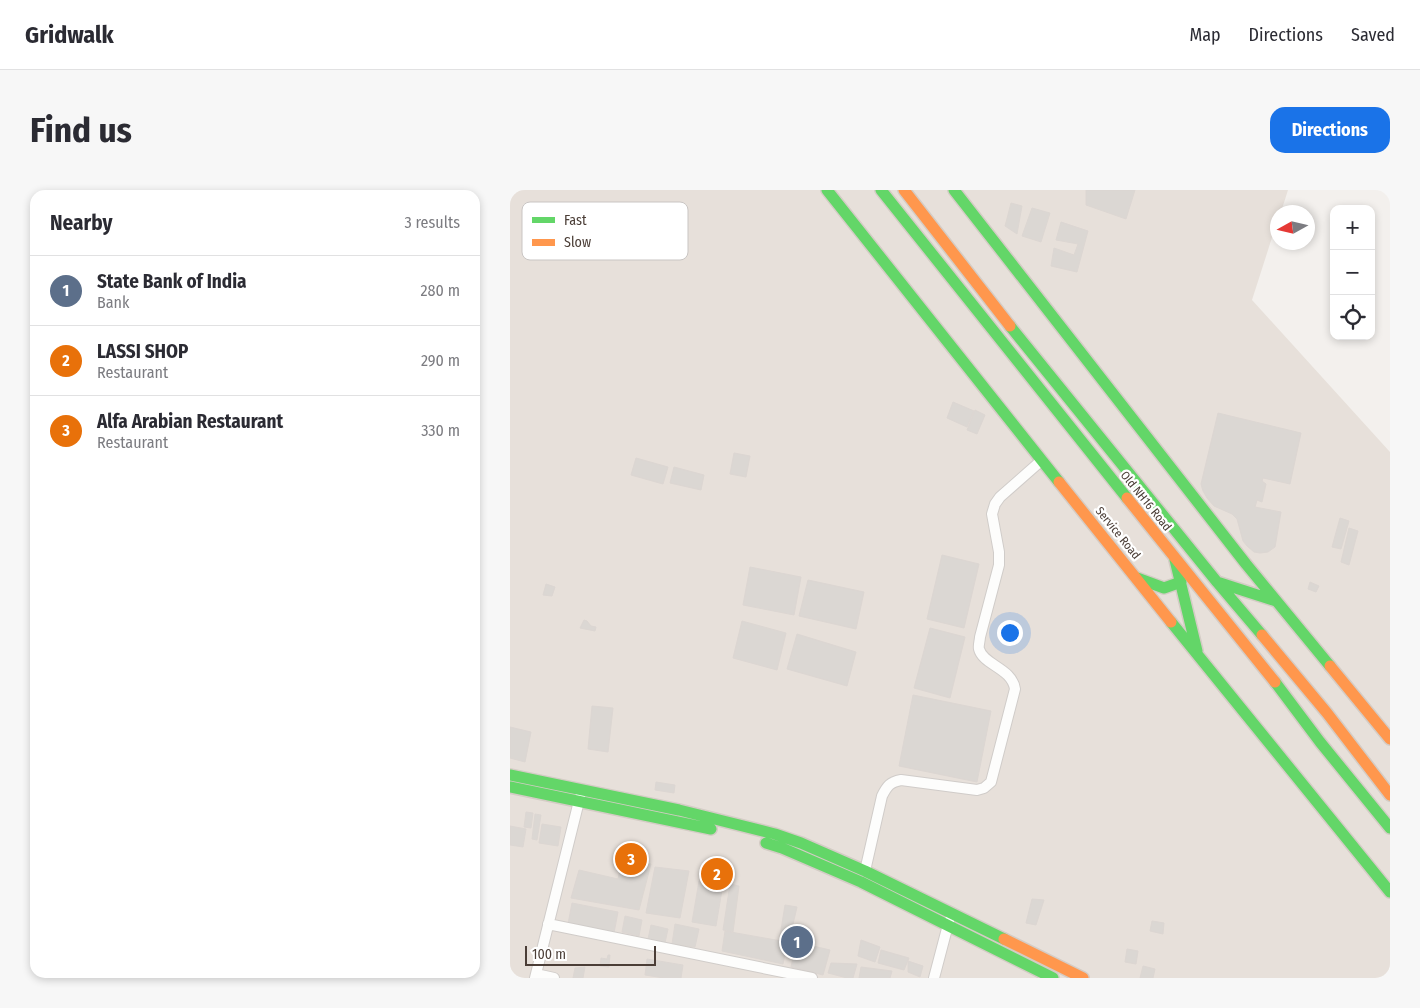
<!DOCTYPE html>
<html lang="en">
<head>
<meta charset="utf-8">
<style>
  body { margin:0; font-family:"Fira Sans Condensed",sans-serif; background:#f7f7f7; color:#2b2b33 }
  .controls { position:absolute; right:15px; top:15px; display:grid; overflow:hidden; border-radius:10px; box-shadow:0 2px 8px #0003 }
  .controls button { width:45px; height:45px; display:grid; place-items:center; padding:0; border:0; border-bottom:1px solid #e1e1e2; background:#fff; color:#2b2b33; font:25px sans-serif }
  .compass { position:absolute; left:760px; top:15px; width:45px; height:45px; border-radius:50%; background:#fff; box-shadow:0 2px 8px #0003; rotate:262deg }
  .scale { position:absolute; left:15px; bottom:12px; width:131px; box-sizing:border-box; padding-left:5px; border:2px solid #4b3e37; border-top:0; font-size:14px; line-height:18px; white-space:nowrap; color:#4b3e37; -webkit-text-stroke:4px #fff; paint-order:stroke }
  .you { position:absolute; left:499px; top:442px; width:18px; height:18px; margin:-12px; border:4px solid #fff; border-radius:50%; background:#1a73e8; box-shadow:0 0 0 8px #1a73e833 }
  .badge { display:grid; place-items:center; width:32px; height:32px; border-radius:50%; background:#1a73e8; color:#fff; font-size:16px; font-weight:700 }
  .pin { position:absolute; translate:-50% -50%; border:2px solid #fff; box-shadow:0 1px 5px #0006 }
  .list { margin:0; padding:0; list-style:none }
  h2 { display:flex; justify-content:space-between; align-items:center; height:65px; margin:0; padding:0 20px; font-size:21px }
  h2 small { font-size:16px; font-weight:400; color:#7c7c81 }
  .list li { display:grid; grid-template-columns:32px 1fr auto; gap:15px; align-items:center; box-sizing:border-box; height:70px; padding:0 20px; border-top:1px solid #e1e1e2 }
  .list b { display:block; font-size:19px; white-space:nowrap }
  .list p { margin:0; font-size:16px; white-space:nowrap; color:#7c7c81 }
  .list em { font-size:16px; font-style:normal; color:#7c7c81 }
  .icon { flex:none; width:28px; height:28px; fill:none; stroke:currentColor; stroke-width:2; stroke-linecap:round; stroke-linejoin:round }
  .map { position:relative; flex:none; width:880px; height:788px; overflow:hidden; border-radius:15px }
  header { display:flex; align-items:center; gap:30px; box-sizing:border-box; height:70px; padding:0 25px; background:#fff; border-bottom:1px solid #e1e1e2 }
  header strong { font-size:24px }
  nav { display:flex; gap:28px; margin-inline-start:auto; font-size:18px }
  .intro { display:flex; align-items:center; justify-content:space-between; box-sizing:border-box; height:120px; padding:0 30px }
  h1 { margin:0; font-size:35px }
  .button { padding:12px 22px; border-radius:15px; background:#1a73e8; color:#fff; font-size:18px; font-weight:700 }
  main { display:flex; gap:30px; padding:0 30px }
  aside { flex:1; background:#fff; border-radius:15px; box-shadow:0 2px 8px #0003 }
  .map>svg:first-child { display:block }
</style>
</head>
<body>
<header>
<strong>Gridwalk</strong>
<nav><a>Map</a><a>Directions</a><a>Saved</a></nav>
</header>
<div class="intro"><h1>Find us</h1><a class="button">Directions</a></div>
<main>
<aside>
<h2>Nearby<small>3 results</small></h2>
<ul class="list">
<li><span class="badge" style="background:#5c6f8a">1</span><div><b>State Bank of India</b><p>Bank</p></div><em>280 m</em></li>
<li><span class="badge" style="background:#e8710a">2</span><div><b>LASSI SHOP</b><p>Restaurant</p></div><em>290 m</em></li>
<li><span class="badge" style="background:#e8710a">3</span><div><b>Alfa Arabian Restaurant</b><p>Restaurant</p></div><em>330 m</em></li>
</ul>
</aside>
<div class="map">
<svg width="880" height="788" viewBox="0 0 880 788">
  <rect width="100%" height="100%" fill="#f3f0ed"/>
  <path fill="#e7e0da" d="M0,0H778L771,22H768L767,32L742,110L880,262V788H0Z"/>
  <path fill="#dbd7d3" stroke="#dcd6d2" d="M576,0H625L616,29L576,15Z
    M501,13L512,16L507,44L495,36Z
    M522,18L540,23L531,52L512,46Z
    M551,32L578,41L567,82L541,76L544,58L564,65L568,54L546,50Z
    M443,212L464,221L457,237L437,228Z
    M465,220L475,225L467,244L457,240Z
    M708,223L791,243L780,294L753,288L752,291L756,294L752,312L747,310L745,317L771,322L765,357L758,362L750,363L744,362L737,356L733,351L727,329L722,324L704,316L697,308L693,301L691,294Z
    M224,263L240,266L236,287L220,284Z
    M126,268L158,277L153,294L121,285Z
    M164,277L194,285L191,300L160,293Z
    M830,328L839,331L831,359L822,357Z
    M839,338L848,341L839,375L831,372Z
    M432,365L469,374L454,438L417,429Z
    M240,377L291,387L284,425L233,415Z
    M298,390L354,402L346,439L289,426Z
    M800,392L809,396L806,402L798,399Z
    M36,394L45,397L42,406L33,405Z
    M74,430L77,431L81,436L86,437L85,441L70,438Z
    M232,431L276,443L267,480L223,468Z
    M420,438L455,447L440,508L404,498Z
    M287,444L346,462L337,496L277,479Z
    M403,505L481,521L467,592L389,576Z
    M82,516L103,518L98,562L78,559Z
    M0,537L21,542L15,572L0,568Z
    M146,592L165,595L164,603L145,600Z
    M16,622L23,623L21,638L14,637Z
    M25,624L31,625L27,650L22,649Z
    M32,634L51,637L48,656L29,653Z
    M0,636L16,639L13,657L0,655Z
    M112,670L141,674L129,720L61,708L69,680L108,689Z
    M145,677L179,681L170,728L136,723Z
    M189,691L213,694L206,736L182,732Z
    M220,694L229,696L223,742L213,740Z
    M522,709L534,710L526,735L516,733Z
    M62,713L108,722L104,743L58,734Z
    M275,715L287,717L280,747L270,746Z
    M115,726L132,730L129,746L112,742Z
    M642,731L654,733L653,744L640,741Z
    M165,734L189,739L185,757L162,754Z
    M141,735L158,739L155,753L138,749Z
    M215,741L277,752L273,774L212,761Z
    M351,750L370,757L365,772L348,766Z
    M286,752L320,760L313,785L281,777Z
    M617,759L628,761L626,774L615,772Z
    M371,760L399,768L394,780L368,773Z
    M98,765H100L99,777L90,776L91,768L97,769Z
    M137,769L173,775L171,788H154L135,785Z
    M398,771L413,776L410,787L398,782Z
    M321,773L347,774L343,788H337L318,783Z
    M633,776L645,779L643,788H630Z
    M75,777L73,788H63L65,778Z
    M351,777L382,781L380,788H349Z"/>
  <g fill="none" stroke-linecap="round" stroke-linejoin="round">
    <defs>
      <path id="street" d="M355,681L372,606C377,596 380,592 391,590L467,600L474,598L481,592L505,499C502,478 473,475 469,459C468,456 470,450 470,447L489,375V362L482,324L485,314L490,307L532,270
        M38,734L302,788
        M26,784L44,788
        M25,788L70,607
        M424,788L439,731"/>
      <path id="fast" d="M317,0L549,292
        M371,0L617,308
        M444,0L736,374L820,476
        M500,136L707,392L752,445
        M665,370L687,461
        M627,388L654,398L671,392
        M707,392L766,411
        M661,432L880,702
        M765,492L810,552L880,638
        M0,585L169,620L265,644L291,653L355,681L494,749
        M0,597L201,639
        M256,653L272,658L351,692L543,788"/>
      <path id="slow" d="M394,0L500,136
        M549,292L661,432
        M617,308L765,492
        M752,445L817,523L880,605
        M820,476L880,549
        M494,749L573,788"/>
    </defs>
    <use href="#street" stroke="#d0ccc9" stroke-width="12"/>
    <use href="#fast" stroke="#d4ccc5" stroke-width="14"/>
    <use href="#slow" stroke="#d4ccc5" stroke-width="14"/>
    <use href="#street" stroke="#fdfdfc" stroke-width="10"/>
    <use href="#fast" stroke="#63d668" stroke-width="11"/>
    <use href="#slow" stroke="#ff974d" stroke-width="11"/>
  </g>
  <g text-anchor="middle" stroke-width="4.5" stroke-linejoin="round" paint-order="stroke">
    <g font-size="12" fill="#4b3e37" stroke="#fff">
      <text transform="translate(636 311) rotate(51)" y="4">Old NH16 Road</text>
      <text transform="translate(608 343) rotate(51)" y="4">Service Road</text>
    </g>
  </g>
  <rect x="12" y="12" width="166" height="58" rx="8" fill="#fff" stroke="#c9c5c3" stroke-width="1"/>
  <rect x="22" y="27" width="23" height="6" fill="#63d668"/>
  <rect x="22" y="49" width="23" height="7" fill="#ff974d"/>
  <g font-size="14" fill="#4b3e37">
    <text x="54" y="35">Fast</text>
    <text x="54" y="57">Slow</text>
  </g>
</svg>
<div class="controls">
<button>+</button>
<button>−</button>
<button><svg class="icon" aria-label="locate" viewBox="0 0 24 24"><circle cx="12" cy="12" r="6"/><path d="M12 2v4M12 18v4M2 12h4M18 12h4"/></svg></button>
</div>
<svg class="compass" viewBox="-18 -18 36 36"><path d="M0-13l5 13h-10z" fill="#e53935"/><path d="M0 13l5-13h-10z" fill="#7c7c81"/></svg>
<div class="scale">100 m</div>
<div class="you"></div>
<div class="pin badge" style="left:287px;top:752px;background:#5c6f8a">1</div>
<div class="pin badge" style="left:207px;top:684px;background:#e8710a">2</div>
<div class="pin badge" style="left:121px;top:669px;background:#e8710a">3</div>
</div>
</main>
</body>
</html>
